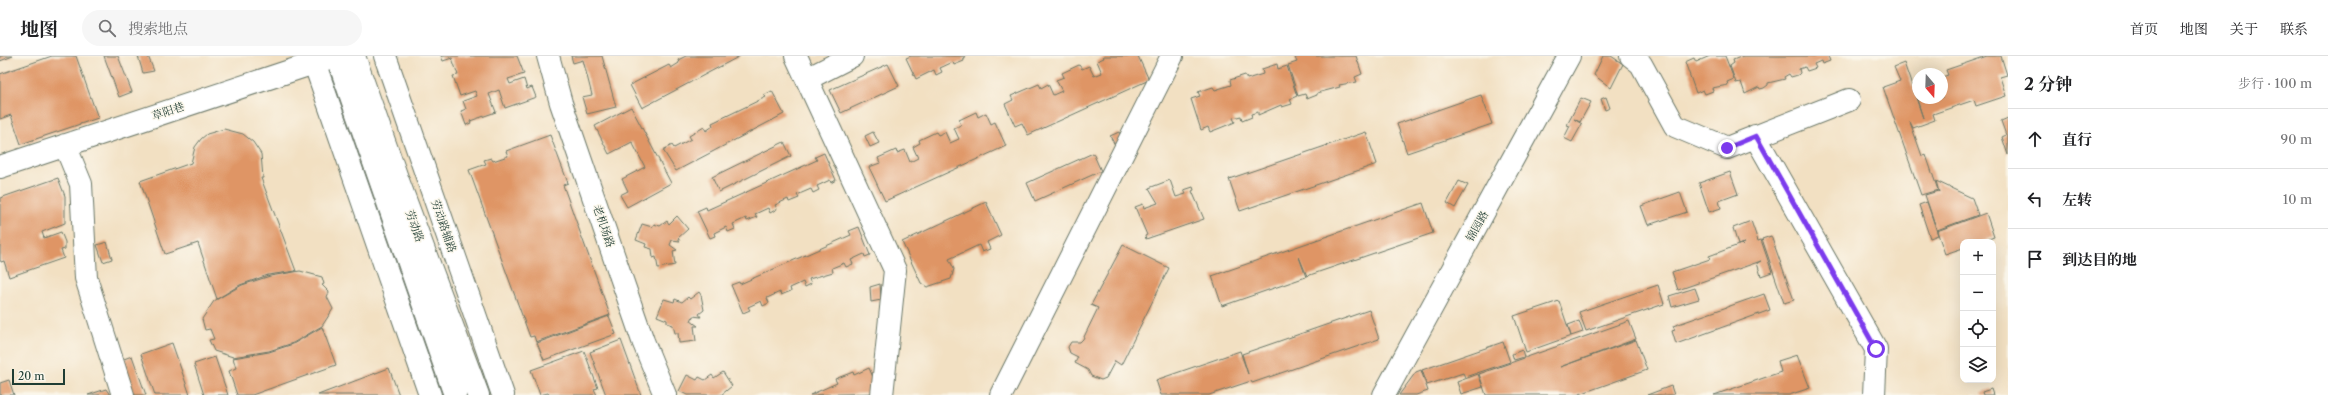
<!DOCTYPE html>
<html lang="zh">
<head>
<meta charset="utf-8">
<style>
  body { margin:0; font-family:"Libre Caslon Text","Noto Serif SC",serif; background:#f6f6f6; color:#202124 }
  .controls { position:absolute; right:12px; bottom:12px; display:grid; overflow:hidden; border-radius:8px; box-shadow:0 4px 16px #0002 }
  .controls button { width:36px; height:36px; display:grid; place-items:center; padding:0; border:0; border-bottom:1px solid #e0e0e0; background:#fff; color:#202124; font:20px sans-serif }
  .compass { position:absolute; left:1912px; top:12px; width:36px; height:36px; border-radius:50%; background:#fff; box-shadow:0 4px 16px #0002; rotate:161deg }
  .scale { position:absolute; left:12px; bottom:10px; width:53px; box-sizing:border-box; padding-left:4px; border:2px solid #1f3d34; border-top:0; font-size:11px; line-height:14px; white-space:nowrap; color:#1f3d34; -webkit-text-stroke:3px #fbf7ec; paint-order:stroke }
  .stop { position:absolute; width:12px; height:12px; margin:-9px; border:3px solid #7c3aed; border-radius:50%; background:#fff }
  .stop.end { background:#7c3aed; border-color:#fff; box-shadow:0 1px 4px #0008 }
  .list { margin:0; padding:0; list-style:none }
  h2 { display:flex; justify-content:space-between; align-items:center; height:52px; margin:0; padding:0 16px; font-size:17px }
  h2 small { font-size:13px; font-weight:400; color:#757577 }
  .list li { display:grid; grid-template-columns:26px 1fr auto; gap:12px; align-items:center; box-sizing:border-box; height:60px; padding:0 16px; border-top:1px solid #e0e0e0 }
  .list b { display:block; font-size:15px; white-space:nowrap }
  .list em { font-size:13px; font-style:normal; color:#757577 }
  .icon { flex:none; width:22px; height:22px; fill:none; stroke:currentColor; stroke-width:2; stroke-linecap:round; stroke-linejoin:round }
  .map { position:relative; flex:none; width:2008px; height:339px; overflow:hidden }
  header { display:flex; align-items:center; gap:24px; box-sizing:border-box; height:56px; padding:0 20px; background:#fff; border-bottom:1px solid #e0e0e0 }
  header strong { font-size:19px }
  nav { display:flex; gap:22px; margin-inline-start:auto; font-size:14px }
  .search { width:280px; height:36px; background:#f6f6f6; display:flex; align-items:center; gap:10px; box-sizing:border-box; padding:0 14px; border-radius:22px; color:#757577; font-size:15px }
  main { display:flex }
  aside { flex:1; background:#fff }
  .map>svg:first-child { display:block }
</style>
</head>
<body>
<header>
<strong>地图</strong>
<div class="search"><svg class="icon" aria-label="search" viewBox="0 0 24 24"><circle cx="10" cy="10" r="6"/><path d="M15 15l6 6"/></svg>搜索地点</div>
<nav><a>首页</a><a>地图</a><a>关于</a><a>联系</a></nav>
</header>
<main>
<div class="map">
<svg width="2008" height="339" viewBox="0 0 2008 339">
  <rect width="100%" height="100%" fill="#fbf7ec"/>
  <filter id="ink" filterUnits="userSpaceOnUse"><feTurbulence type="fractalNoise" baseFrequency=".025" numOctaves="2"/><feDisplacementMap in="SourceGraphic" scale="8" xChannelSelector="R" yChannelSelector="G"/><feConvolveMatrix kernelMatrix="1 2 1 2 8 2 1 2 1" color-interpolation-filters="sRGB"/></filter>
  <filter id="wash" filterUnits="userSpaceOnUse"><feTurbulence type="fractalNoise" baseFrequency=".012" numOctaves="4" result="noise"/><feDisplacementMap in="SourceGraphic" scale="16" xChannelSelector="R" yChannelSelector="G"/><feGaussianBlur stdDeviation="0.9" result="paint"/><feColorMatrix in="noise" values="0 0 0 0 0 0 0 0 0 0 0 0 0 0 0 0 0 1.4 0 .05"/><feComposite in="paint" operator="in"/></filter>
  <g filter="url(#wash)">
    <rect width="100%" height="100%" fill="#f2e0c2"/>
    <g id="blocks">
      <path fill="#df9565" d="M0,0H13L0,5Z
        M52,0H76L98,62L21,88L11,59L0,63V18Z
        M104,0H118L132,36L119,41Z
        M138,0H148L154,15L143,17Z
        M441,0H517L524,18L508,23L510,28L524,23L527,33L532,31L536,41L505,52L499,34L489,38L496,56L470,65L471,67L466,69L461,55L466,53L463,45L477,40L475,35L460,40L453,20L458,19L452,2L443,5Z
        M571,0H602L616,51L587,58L582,41L592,39L583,4L573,7Z
        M686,0H740L642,52L630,29L669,9L671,12L679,7L678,4Z
        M911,0H966L963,2L964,5L954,9L953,6L940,12L942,16L936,19L934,14L916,23L906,2Z
        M1103,0H1138L1149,24L1028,79L1022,67L1015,70L1005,48L1013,44L1011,40L1039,28L1041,32L1048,28L1053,39L1062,35L1056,24L1064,21L1062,17L1079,9L1082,13L1089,10L1094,20L1102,17L1097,5L1104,2Z
        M1301,0H1356L1362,18L1355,21L1357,26L1339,29L1340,31L1317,37V39L1307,43L1305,38L1298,40L1288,9L1297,6L1295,2Z
        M1603,0H1611L1623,8L1611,32L1594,19Z
        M1710,0H1725L1734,23L1727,26L1728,29L1712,32L1713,35L1705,38L1703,34L1696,37L1685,6L1694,2L1696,6Z
        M1743,0H1828L1830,5L1822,8L1821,5L1814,8L1816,12L1807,15L1805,11L1799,13L1800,17L1798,19L1791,21L1789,18L1784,21L1785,23L1768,27V29L1764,32L1760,33L1759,31L1745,38L1741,26L1736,27L1730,10L1734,7L1733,4Z
        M1987,0H2001L2007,19L2000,21L2006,40L1976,50L1974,44L1933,58L1935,64L1913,72L1910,66L1922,100L1926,99L1938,134L1921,139L1883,31L1900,25L1894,11L1904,7L1923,62L1913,31L1918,29V42H1942V21L1948,19L1946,14Z
        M888,8L899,30L841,57L830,34Z
        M1277,8L1278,13L1287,10L1297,40L1290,43L1292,48L1282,51L1281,49L1258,59V56L1251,58L1252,61L1242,65L1241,60L1233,62L1235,66L1210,76L1208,71L1201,74L1191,43L1200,40L1198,36L1213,31L1215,34L1231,29L1230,24L1245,19L1247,23L1263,18L1262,13Z
        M772,35L784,58L676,115L663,94L672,89L674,92L691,83L689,80L704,71L706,75L713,70L712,67L766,41L764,39Z
        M1481,39L1492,68L1407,97L1397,68Z
        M1606,41L1610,52L1605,54L1601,43Z
        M1581,42L1591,46L1580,66L1574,63L1582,68L1572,86L1564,82L1570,70L1567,69Z
        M631,51L671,127L627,151L620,139L628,135L622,123L645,111L632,86L609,98L595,70Z
        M976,56L978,61L986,57L991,68L995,66L1006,90L885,145L869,111L880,107L878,102L896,94L897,97L905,94L910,106L918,102L913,91L920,87L919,84L936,76L938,79L945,76L950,87L959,83L954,72L961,69L959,64Z
        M2008,62V99L2002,81L2006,79L2001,65Z
        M224,73L243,78L253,86L261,98L263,122H261L296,215L268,219L240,229L217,243L198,187L165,198L140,125L191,107L195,91L201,83L207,78Z
        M873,76L879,87L870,91L865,80Z
        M1119,76L1123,85L1115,89L1110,80Z
        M1366,76L1377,108L1240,155L1229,123Z
        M550,79L568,127L563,129L610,259L536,286L534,280L530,281L469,114L486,108L484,104L491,102L493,105L508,100L506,95Z
        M784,86L791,100L719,136L712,121Z
        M824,97L836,124L831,127L830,124L817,130L819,134L813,137L811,133L797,139L799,142L789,146L788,143L775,149L777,153L770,157L768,152L755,158L757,161L747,165L746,162L733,168L735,173L728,176L726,171L714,177L715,180L710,182L697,155L706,151L707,154L817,104L815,101Z
        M1093,97L1101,115L1035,145L1027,127Z
        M1730,116L1738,138L1719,145L1721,152L1709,156L1699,127Z
        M58,122L65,140V167L42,176L44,182L61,176L65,186V193L61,194L64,202L9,221L4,205L1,206L0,204V142Z
        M1170,124L1176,141L1186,138L1184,134L1193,131L1194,134L1192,135L1204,163L1146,183L1145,180L1147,179L1135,151L1143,148L1144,152L1158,147L1149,132Z
        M1459,125L1468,129L1455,152L1447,147Z
        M1936,125L1972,142L1978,159L1937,174L1925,139L1938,135L1939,136Z
        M1680,136L1687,156L1648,169L1641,150Z
        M986,146L1001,179L987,186L990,193L982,196L979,189L949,203L954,213L951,223L927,231L921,227L902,186Z
        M1927,146L1938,179L1930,182L1919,149Z
        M1423,147L1433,177L1307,220L1299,201L1306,221L1222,250L1212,220Z
        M1986,157L1994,181L1981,186H1963V192L1945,198L1937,175Z
        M677,160L688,173L678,182L680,185L672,184L670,189L677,194L673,195L675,209L658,212L656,201L653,202L652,193L645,191L646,188L636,184L642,168L652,171L654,168L660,170L667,165L669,168Z
        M1751,165L1758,185L1761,184L1772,216L1761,220L1757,207L1761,205L1678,234L1672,216L1710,203L1709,200L1741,188L1743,190L1741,188L1744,187L1738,189L1733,172Z
        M859,171L870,199L865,201L864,198L851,204L853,208L846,211L844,207L832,212L833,216L809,223L811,228L805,231L803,226L790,232L791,235L781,239L780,236L767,242L769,247L763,250L761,245L748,251L750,254L743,257L731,229L739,226L740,228L851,179L849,175Z
        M1771,180L1794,244L1784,247L1762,183Z
        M107,186L112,203L103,206L97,189Z
        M1123,189L1169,212L1121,309L1115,305L1106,322L1101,324L1091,320L1088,314L1075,307L1078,301L1070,297L1068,291L1071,286H1080L1083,283L1098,252L1091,249Z
        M300,215L322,221L324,228L322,229L329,236L327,241L333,253L322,270L293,287L269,295L233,301L214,295L209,284L214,283L210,273L205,274L202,263L214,245L242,229L270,220Z
        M880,228L881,244L871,246L870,231Z
        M1658,229L1664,248L1586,275L1579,256Z
        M1695,232L1699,243L1672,251L1669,240Z
        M699,236L701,239L704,254L699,258L701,261L693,260L691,265L698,270H694L696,285L679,287L678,277H675L673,269L667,267V264L657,260L664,243L674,246L675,243L682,246L688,241L690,243Z
        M1764,238L1770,254L1676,288L1672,275L1675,274L1673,270Z
        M1559,245L1571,280L1526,296L1514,260Z
        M1369,254L1379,283L1252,327L1251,325L1209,339H1161L1156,324L1240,295L1248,318L1242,298Z
        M609,260L616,278L544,304L537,287Z
        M1579,265L1583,276L1571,280L1568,269Z
        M1629,265L1636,283L1560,311L1636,284L1647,314L1577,339H1486L1479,318Z
        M322,271L336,309L252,339H237L229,315L236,312L233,302L269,296L293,288Z
        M621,284L641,339H606L590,296Z
        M1503,286L1510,306L1465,321L1463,317L1427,329L1422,314Z
        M172,287L190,339H155L141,298Z
        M1522,294L1524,301L1514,304L1512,298Z
        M584,295L598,332L594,333L597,339H549L548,337L540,339L531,314Z
        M1797,299L1810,332L1789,339H1714L1781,316L1778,305Z
        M132,300L146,339H133L121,304Z
        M215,301L228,339H204L194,308Z
        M389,312L399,339H318Z
        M869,312L880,337L810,339L837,327L835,323L853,316L854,319Z
        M1421,314L1428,335L1416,339H1399L1416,316Z
        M723,316L732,330L721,339H687L679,335L687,319L697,324L699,321L705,324L712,319L714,322Z
        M1478,318L1483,331L1461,338L1457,326Z
        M9,324L14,339H0V327Z
        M1671,330L1674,339H1647Z
        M106,333L110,339H88Z
        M1991,333L1993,339H1983L1982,336Z"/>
    </g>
  </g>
  <g filter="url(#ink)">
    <use href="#blocks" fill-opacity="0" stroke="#697666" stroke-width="1"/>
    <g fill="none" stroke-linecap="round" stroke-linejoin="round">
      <defs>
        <path id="minor" d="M312,0L430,339
          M385,0L503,339
          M548,0L561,47L643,285L665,339
          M796,0L895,214L882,339
          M1631,0L1641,8L1675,70L1727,92L1849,44
          M807,23L852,0
          M1755,80L1876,293L1874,339
          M65,89L81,128L86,222L123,339
          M0,111L329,2
          M1001,339L1172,0
          M1384,339L1569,0"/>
        <path id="major" d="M337,0L455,339
          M354,0L397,122L478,339"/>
      </defs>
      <use href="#minor" stroke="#697666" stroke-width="24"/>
      <use href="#major" stroke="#697666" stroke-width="24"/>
      <use href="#minor" stroke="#fff" stroke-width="22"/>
      <use href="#major" stroke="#fff" stroke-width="22"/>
    </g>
  </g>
  <g fill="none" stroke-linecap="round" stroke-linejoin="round" filter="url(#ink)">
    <path stroke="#7c3aed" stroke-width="5" d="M1727,92L1756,80L1876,293"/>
  </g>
  <g text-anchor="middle" stroke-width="3" stroke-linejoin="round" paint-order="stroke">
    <g font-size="11" fill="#1f3d34" stroke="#fbf7ec">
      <text transform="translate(168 55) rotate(-18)" y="4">草阳巷</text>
      <text transform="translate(415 170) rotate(70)" y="4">劳动路</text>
      <text transform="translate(444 170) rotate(71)" y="4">劳动路辅路</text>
      <text transform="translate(604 170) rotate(71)" y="4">老机场路</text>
      <text transform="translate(1477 170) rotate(-61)" y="4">锦园路</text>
    </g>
  </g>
</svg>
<div class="controls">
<button>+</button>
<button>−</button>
<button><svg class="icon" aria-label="locate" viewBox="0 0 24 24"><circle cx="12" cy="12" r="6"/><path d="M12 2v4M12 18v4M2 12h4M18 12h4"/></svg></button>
<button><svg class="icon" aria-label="layers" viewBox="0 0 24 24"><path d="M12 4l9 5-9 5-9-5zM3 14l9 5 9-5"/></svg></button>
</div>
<svg class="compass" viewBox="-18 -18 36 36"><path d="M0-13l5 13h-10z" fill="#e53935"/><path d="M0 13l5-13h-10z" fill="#757577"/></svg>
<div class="scale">20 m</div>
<div class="stop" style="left:1876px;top:293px"></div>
<div class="stop end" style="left:1727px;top:92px"></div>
</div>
<aside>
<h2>2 分钟<small>步行 · 100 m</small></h2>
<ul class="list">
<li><svg class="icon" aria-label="ahead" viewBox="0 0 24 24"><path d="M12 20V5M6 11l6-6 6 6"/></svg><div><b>直行</b></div><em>90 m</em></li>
<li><svg class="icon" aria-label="left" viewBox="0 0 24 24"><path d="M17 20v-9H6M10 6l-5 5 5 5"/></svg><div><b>左转</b></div><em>10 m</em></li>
<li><svg class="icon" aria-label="arrive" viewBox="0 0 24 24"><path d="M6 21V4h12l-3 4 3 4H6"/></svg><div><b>到达目的地</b></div></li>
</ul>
</aside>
</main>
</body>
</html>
